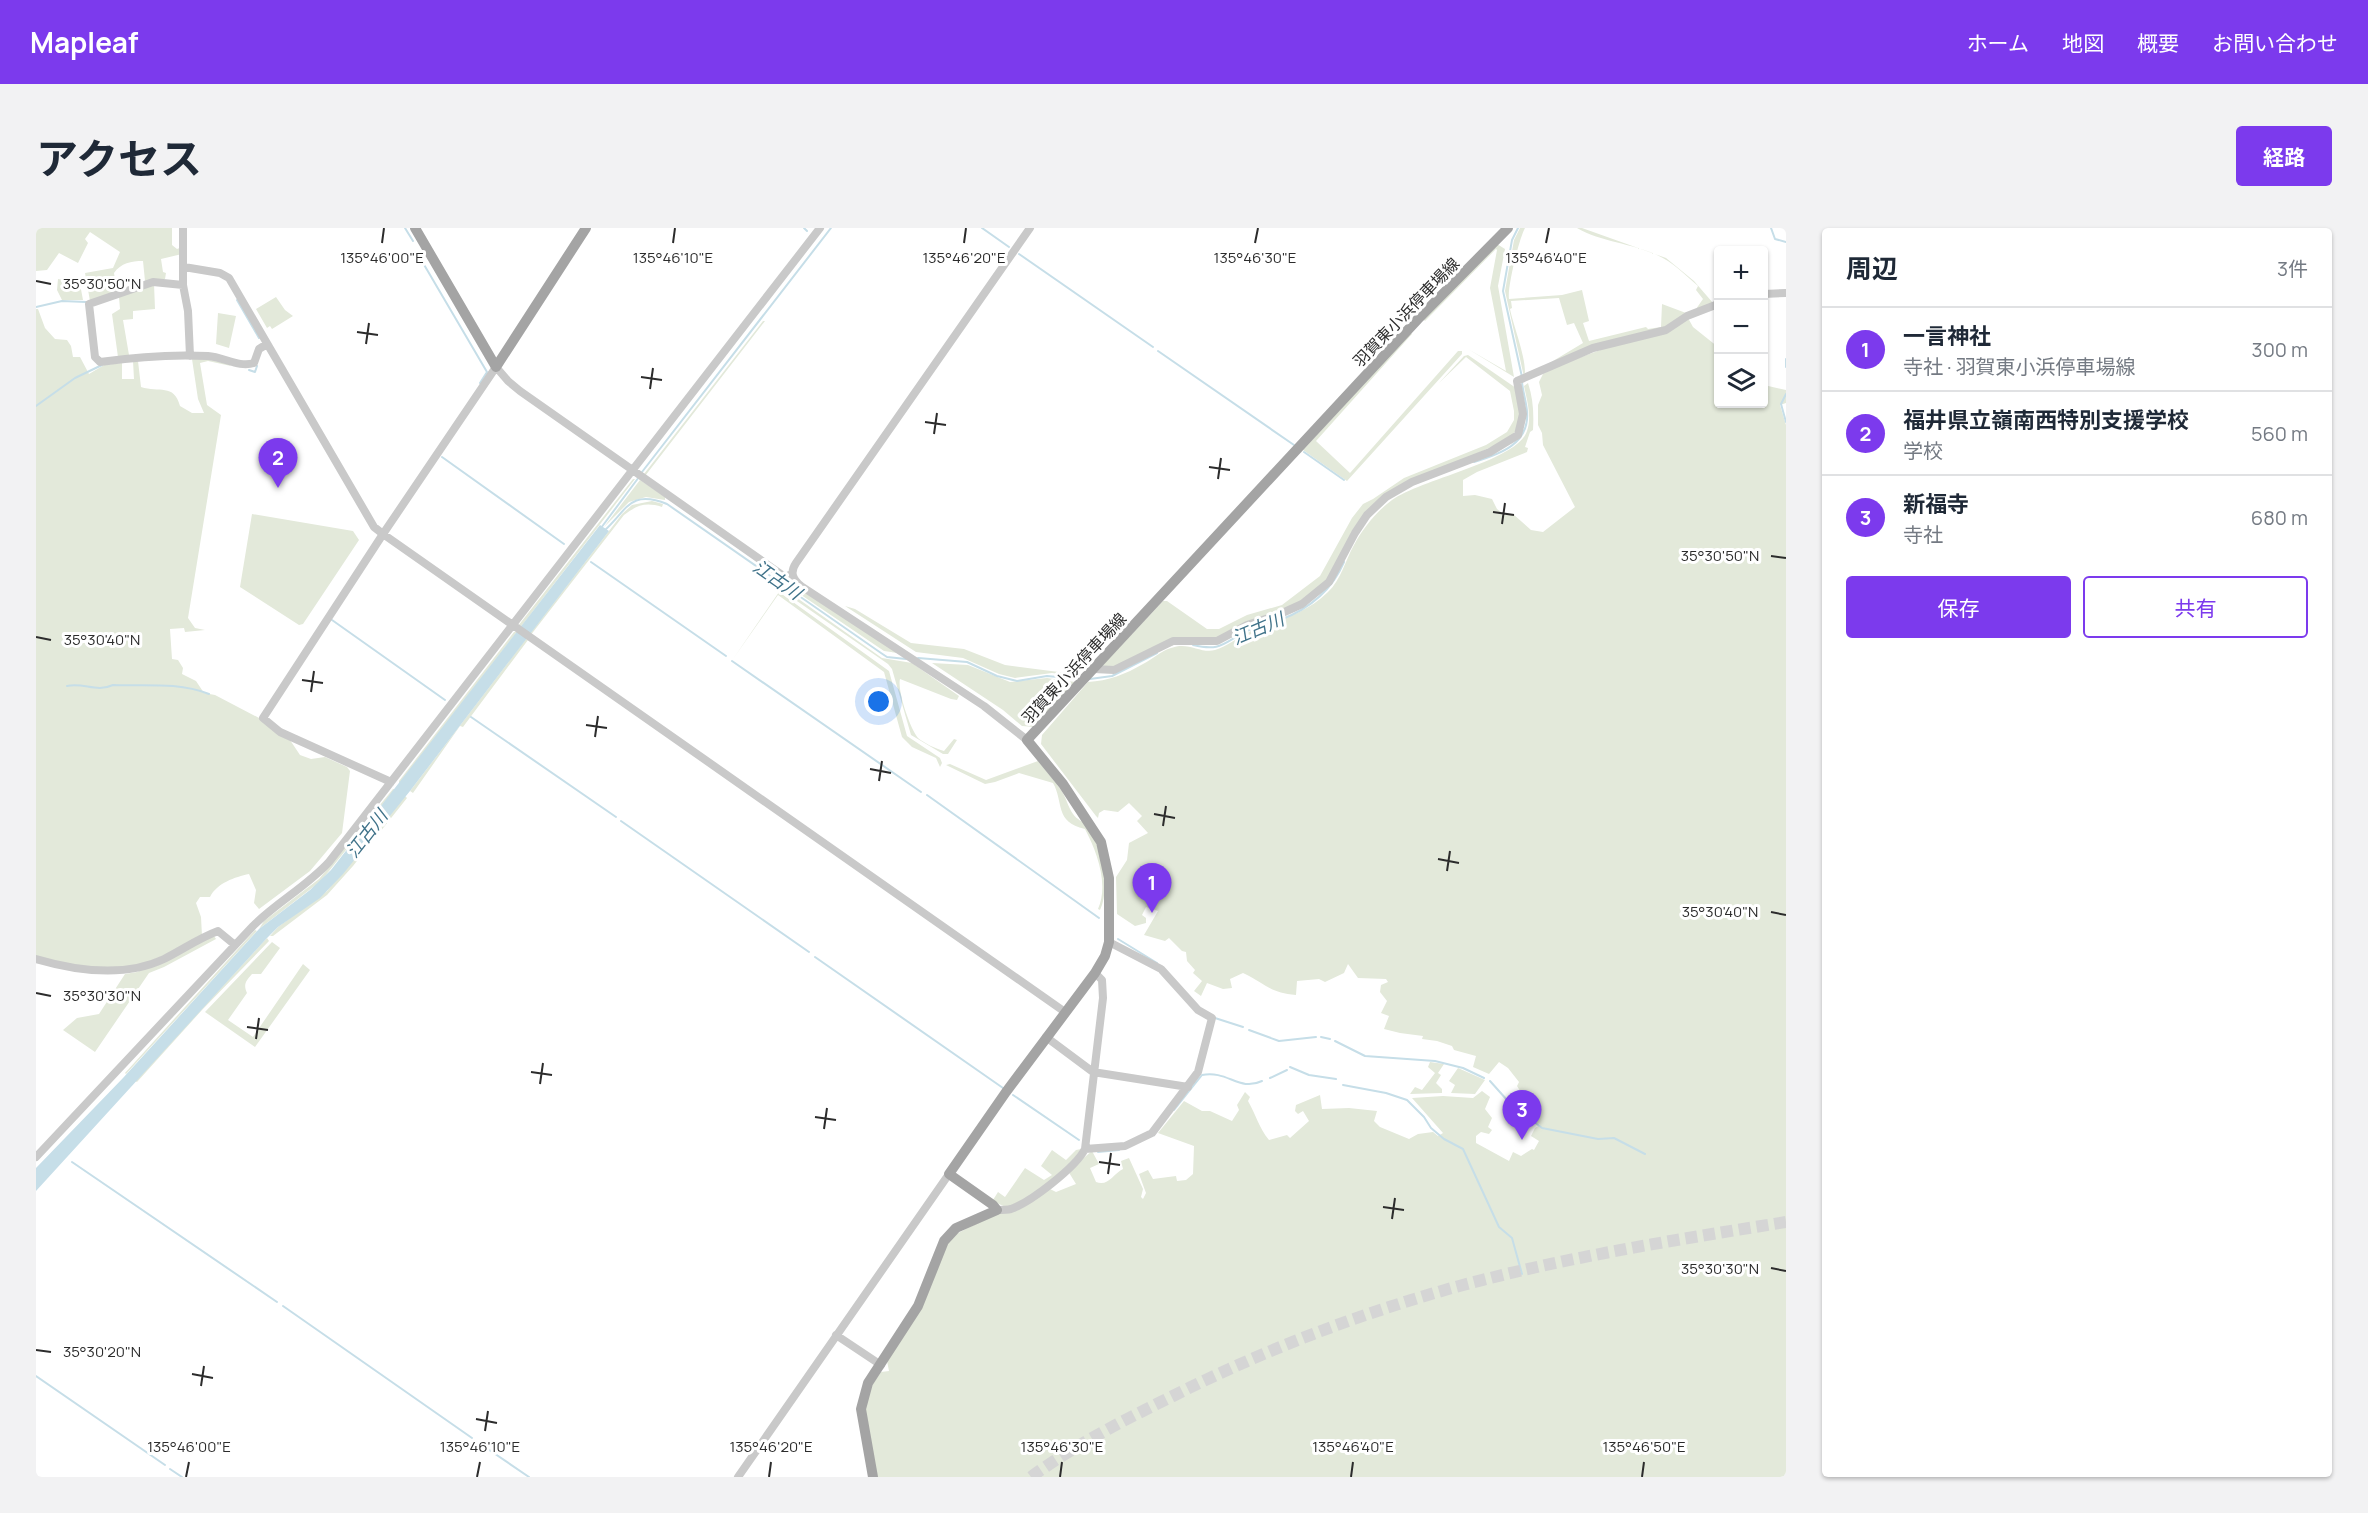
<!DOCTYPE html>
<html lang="ja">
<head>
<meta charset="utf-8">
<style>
  body { margin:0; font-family:Manrope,"Noto Sans JP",sans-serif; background:#f2f2f3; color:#1f2937 }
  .controls { position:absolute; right:18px; top:18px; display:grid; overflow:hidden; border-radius:6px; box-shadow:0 2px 4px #0004 }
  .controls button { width:54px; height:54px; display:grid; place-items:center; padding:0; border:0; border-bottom:2px solid #e0e1e3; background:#fff; color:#1f2937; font:30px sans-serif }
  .you { position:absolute; left:843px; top:474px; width:21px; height:21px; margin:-15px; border:4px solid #fff; border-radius:50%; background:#1a73e8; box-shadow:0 0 0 9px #1a73e833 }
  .badge { display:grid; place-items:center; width:39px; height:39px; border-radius:50%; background:#7c3aed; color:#fff; font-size:20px; font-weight:700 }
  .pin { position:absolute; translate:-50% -50px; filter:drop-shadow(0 2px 3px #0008) }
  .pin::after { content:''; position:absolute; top:32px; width:21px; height:18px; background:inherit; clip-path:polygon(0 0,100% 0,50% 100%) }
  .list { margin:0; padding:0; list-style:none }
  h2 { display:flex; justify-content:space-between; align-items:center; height:78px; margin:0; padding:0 24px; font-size:26px }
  h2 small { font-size:20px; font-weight:400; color:#747a83 }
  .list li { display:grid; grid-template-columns:39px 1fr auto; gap:18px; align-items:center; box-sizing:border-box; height:84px; padding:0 24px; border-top:2px solid #e0e1e3 }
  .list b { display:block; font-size:22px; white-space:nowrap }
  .list p { margin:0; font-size:20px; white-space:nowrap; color:#747a83 }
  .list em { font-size:20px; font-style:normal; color:#747a83 }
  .actions { display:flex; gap:12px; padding:18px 24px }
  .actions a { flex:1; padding:14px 0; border:2px solid #7c3aed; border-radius:6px; text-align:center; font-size:21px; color:#7c3aed }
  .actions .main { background:#7c3aed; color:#fff }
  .icon { flex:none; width:33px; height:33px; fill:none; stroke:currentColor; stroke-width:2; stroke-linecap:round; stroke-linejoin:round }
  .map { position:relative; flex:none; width:1750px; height:1249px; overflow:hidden; border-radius:6px }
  header { display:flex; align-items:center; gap:36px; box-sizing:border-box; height:84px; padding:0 30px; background:#7c3aed; color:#fff }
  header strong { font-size:28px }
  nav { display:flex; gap:33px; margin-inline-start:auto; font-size:21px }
  .intro { display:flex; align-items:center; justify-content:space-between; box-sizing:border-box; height:144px; padding:0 36px }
  h1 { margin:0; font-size:42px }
  .button { padding:15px 27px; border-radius:6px; background:#7c3aed; color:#fff; font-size:21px; font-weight:700 }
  main { display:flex; gap:36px; padding:0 36px }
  aside { flex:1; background:#fff; border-radius:6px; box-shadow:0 2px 4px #0004 }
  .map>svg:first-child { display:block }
</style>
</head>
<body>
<header>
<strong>Mapleaf</strong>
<nav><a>ホーム</a><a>地図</a><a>概要</a><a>お問い合わせ</a></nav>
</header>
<div class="intro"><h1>アクセス</h1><a class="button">経路</a></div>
<main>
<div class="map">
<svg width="1750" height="1249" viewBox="0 0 1750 1249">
  <rect width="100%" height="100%" fill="#fff"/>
  <path fill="#e3e9da" d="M0,0H136V17L141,21L146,19V26L125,31L127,44L130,45L129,51L109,53L107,33C95,33 85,35 78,45L81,64L54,73L49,45L77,40L84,24L54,4L49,11L52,15L42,35L23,25L11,42L0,43Z
    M1484,0H1489C1483,11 1471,60 1473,71L1526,67L1546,62L1553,93L1547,95L1553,113L1610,99L1612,101L1625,99L1626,76L1650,85L1633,99L1507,139L1547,115L1538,95L1531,97L1523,70L1475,73L1476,80L1474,81C1477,97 1493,137 1488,149L1469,63L1478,12Z
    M1541,0H1546L1630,30L1658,53L1677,75L1660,81L1667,71L1660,62L1662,58C1649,47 1637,34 1621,27C1595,15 1565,14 1541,0Z
    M1461,16L1469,21L1462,58L1478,149L1432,121L1470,143L1454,60L1461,22L1460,21L1389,93L1387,91Z
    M22,51L34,53L35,57L44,56L47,72H26L21,62Z
    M118,56L119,81L97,83V91L87,92L93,127L82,129L76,86L84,81L83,69Z
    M240,69L249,82L257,88L236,101L234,98L231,100L220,81Z
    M0,81H2L9,100L19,111L31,112L35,118L37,129H44L53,146L68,137L86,135V151H98L97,133H102L105,159C123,165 138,155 144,178L156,185H168L162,171L156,131H170L193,136L195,138L172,133L164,135L171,177L185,187L152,390L159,400L169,402L149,404L148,400L134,401L136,431L142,432L147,440L146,446L160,453L168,465L179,467L225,491L254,512L264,527L275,531L289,529L311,539L314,543L306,605L274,643L223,681L218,675L220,662L213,646C199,649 181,655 174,669H164L160,675L165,689L166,708C140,721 114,737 84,741C61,744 23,734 0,729Z
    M182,85L200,88L193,120L180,116Z
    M1652,90L1657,99L1682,119V176H1728V157L1750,162V175L1744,177L1750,197V1249H841L828,1192L830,1166L845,1144L853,1143L851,1133L914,1009L1012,960L1020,964L1040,956L1032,943L1056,923L1063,936L1054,940L1060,954C1072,959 1077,946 1087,941L1085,933L1093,930L1107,961L1105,969L1107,971L1110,965L1103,946L1112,942L1117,951L1140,948L1141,953L1150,952L1157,946L1158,918L1122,905L1148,873L1166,883H1174L1196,893L1203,882L1201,877L1209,864L1214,869L1212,873C1220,887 1223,900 1233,912L1251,907L1254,910L1273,893L1267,883L1262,886L1259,883L1260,877L1284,867L1286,881L1313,880L1341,883L1338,893L1344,899L1373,911L1382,906L1397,904L1402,908L1407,905L1376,870L1407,868L1437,870L1446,863L1454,869L1449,881L1456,890L1452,899L1456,902L1453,906L1445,904L1440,908V915L1473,933L1477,924L1485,928L1496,921L1498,922L1503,913L1495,908L1499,900L1504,897L1474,873L1486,866L1481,858L1483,854L1472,840L1463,834L1453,846L1437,839L1440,828L1418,822L1416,818L1401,813L1386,811L1387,808L1364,805L1348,801L1353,788L1345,785L1351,773L1344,764L1345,757L1352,754L1350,751L1322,750L1312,736L1308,745L1289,754L1283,751L1261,753L1260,767C1233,765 1229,755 1207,745L1194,751L1196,760L1187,761L1171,755L1165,768L1158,763L1166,753L1157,745L1159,742L1151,733L1150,724L1146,723L1133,710L1129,713L1108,707L1122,683L1110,679L1106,687L1110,690V695L1099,698L1081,686L1080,649L1091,632L1093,615L1112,605L1101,593L1106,588L1093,575L1082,584L1068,582L1063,585L1062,590L1060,588L1005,516L1006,507L1052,454C1072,453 1090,446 1107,436C1117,431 1125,423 1135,420C1152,413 1165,426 1179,422C1190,419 1204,408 1215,403C1244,391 1268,387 1292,364C1305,352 1309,333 1318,317C1327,300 1341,283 1356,272C1385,251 1481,233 1491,203C1496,189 1491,172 1488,158L1492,155C1497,170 1498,185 1497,202L1494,204L1489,219L1492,220L1491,224L1441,244L1427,252V268L1439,267L1456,271L1461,281L1469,287L1477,286L1495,302L1507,304L1539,279L1507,217L1506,205L1502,197V177L1506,167L1503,154L1507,146L1526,136Z
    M727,93H729L609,248L608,246Z
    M1375,105L1376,106L1280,213L1314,245L1422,123H1426V126L1311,253L1267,222Z
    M1432,127L1480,160L1485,194L1475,210L1413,238L1337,279L1292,353L1265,374L1185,409L1156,410L1078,440L1066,438L1127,373H1131L1171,401H1183L1211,387L1246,377L1284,348L1316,290L1327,276L1337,271L1368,250L1450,217L1471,204L1478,192V183L1474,163L1430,129L1403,155L1428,128Z
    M597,251H599L484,400L482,398Z
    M604,252L629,269V272L610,269L593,274L568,299Z
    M616,273L627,276L626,279C610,274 601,277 588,287L494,408L493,407L586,286L596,277Z
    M216,286L317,303L323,312L267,396L263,397L204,359Z
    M750,353L753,354L862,425L848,423L749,356Z
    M747,360L846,430L876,435L923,468L921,472L915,471L864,451C861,462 874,501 882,510C888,515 900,521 908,523L918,511L921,512L912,526H907L875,507L856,441L852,436L745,362Z
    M743,364L853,443L871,508L904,530L906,535L904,539L900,530L876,519L866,509L848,444L742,367L697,431Z
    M809,378L819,381L875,415L928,421L969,437L1046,447V449L1016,445L979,450L963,446L927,430L880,424Z
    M478,404H481L363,556V553Z
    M490,411L492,412L427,499L424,498L377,565L374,563Z
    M896,435L932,437L974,454L1011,450L1039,454L998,499L986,498L967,482Z
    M1002,533C1009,542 1018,552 1025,562C1030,569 1032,579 1037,586C1041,592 1047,593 1051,598C1065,618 1075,659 1064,682L1062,681C1073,656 1061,624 1049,601C1018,594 1028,574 1017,555L983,545L959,554L949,556L910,537L914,536L950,552Z
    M357,561H359L285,653L223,701L228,693L283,651Z
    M369,568L371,570L317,638L291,667L237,708H234L242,699L291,663Z
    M219,702L221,703L90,846L89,845Z
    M178,708L180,711L128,739L113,745L59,824L27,802L41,790L63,786L89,746L101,744Z
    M231,710L233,713L166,782L101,854L99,853Z
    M236,714L244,720L225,746H216C210,753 207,756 211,765L192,792L217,809L267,736L274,742L219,819L169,784Z
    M1394,834L1408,836L1402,845L1405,847L1400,855L1406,861V865L1374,866L1379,859L1386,862L1399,845L1392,839Z
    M1422,840L1449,852L1439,866L1415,865L1419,857L1413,853Z
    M1045,921C1033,940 996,972 974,978C967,980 962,975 957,972L962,964L969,969L989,940L1008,952L1016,947L1005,938L1016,922L1030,932L1040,922Z"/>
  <path fill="#c6dee8" d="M564,297L573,303L374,563L307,646L284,670L242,699L231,710L0,963V940L87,850L223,701L274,662L295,642Z"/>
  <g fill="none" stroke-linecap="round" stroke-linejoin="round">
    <path stroke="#c6dee8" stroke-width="2" d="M369,0L377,13
      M768,0L771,3
      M946,0L973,19
      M1482,0L1476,12L1467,63L1486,149
      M1735,0L1739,11L1750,14
      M380,23L451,144L444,155
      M983,26L1117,119
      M201,72L223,110
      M0,79L26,73L50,74
      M1122,123L1258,217
      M1750,131V139
      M213,142L219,144L221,138
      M1750,166L1745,176L1750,194
      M0,178L39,150L66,137
      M1268,224L1308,252
      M406,229L528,316
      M1438,234C1464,226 1494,216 1491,183C1490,173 1487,164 1486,154
      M606,244L795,0
      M565,300L603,249
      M569,302C591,282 594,261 631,276L845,425L851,429L870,431
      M555,334L690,428
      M296,392L409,472
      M1157,417C1187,424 1187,414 1213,402C1223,398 1234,396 1244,392C1273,381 1296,362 1308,334
      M882,430L931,434L961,448L981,453L1011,448L1043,451
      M696,433L885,564
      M1054,451L1076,448L1121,425
      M31,458C48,454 60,465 77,457C110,458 142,454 173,466
      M435,489L580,589
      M891,567L1063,690
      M585,593L773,724
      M1082,711L1121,735
      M779,729L967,860
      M1179,790L1207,799
      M1213,802L1243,813L1280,809
      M1285,809L1294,811
      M1299,813L1329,828L1399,833L1427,840L1448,850
      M1254,839L1273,847L1300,851
      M1234,850L1251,842
      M1454,853L1471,872L1506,900L1562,911L1578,910L1609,926
      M1307,857L1350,865L1371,872L1388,889L1395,900L1408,911L1427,921L1463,999L1476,1010L1486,1046
      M977,867L1043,912
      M1138,882L1166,847C1192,842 1203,864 1226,853
      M1062,924L1083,922
      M36,934L241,1074
      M247,1078L436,1210
      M0,1148L129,1237
      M443,1215L493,1249
      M134,1241L146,1249"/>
    <path stroke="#d5d5d5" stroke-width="12" stroke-dasharray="12 6" stroke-linecap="butt" d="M995,1249C1039,1217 1088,1192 1137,1168C1226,1123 1320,1087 1416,1060C1525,1030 1638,1012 1750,994"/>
    <path stroke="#c9c9c9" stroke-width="8" d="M147,0V57L152,83L154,128
      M148,39L184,45L193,50L338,299L347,306L1029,784
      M147,57L117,54L53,76L59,129L64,134C99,129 136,126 172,128C188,129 203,140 218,135L223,121L231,116
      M1728,66L1750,65
      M1058,441L1078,442L1137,413H1181L1211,397L1242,387L1266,376L1293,354L1319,305L1331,287L1350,269L1376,254L1454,224L1482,207L1487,186L1481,153L1557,120L1630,102L1651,88L1682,76
      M991,512L948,478L765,358C756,351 754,344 760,335L994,0
      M355,554L244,504L227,490L347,306L460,139L472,153L484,163L749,349L756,346
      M0,731C41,743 88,750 128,731C146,722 163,710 182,703L199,717
      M1010,809L1057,844L1152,859
      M1049,921L1067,770L1066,752L1059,745
      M0,929L217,698C241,674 270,659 293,634L784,0
      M961,982C966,982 971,982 975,981C995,974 1040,939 1049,921L1089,918L1116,905L1162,844L1176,790L1162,782L1125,741L1073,714
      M800,1107L845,1137
      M702,1249L913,946"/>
    <path stroke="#a4a4a4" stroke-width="10" d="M379,0L460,139L550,0
      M837,1249L825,1181L832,1155L882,1078L908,1013L920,1000L961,982L957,977L913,946L970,864L1059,745L1069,728L1073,714V650L1065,614L1027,556L991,512L1382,91L1472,0"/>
  </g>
  <path fill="none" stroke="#2c2c2c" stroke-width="2" d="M346,15L348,0M637,15L639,0M928,15L930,0M1219,15L1222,0M1510,15L1513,0M0,53L15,56M321,104L342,107M330,116L333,95M605,149L626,152M614,161L617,140M889,194L910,197M898,206L901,185M1173,239L1194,242M1182,251L1185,230M1457,284L1478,287M1466,296L1469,275M1735,328L1750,330M0,409L15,412M266,452L287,455M275,464L278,443M550,497L571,500M559,509L562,488M834,541L855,545M843,553L846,533M1118,586L1139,590M1127,598L1130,578M1402,631L1423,635M1411,643L1414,623M1735,684L1750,687M0,765L15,768M211,799L232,802M220,811L223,790M495,844L516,847M504,856L507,835M779,889L800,892M788,901L791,880M1063,934L1084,937M1072,946L1075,925M1347,979L1368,982M1356,991L1359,970M1735,1040L1750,1043M0,1122L15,1124M156,1146L177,1150M165,1158L168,1138M440,1191L461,1195M449,1203L452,1183M150,1249L153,1234M441,1249L444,1234M733,1249L735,1234M1024,1249L1026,1234M1315,1249L1317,1234M1606,1249L1608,1234"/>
  <g text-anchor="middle" stroke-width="6" stroke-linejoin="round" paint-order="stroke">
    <g font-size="16" fill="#2c2c2c" stroke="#fff">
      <text transform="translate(1370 84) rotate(-46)" y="6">羽賀東小浜停車場線</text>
      <text transform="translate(1038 440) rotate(-47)" y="6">羽賀東小浜停車場線</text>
    </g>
    <g font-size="18" font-style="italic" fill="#3f7289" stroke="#fff">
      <text transform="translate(741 352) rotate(35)" y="6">江古川</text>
      <text transform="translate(1222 401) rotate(-23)" y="6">江古川</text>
      <text transform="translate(331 606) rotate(-52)" y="6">江古川</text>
    </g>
  </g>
  <g font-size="15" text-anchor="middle" fill="#2c2c2c" stroke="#fff" stroke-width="6" stroke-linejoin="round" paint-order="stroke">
    <text x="346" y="35">135°46'00"E</text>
    <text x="637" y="35">135°46'10"E</text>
    <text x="928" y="35">135°46'20"E</text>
    <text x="1219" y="35">135°46'30"E</text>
    <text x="1510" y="35">135°46'40"E</text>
    <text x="66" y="61">35°30'50"N</text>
    <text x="1684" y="333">35°30'50"N</text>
    <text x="66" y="417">35°30'40"N</text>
    <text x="1684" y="689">35°30'40"N</text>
    <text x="66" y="773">35°30'30"N</text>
    <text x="1684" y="1046">35°30'30"N</text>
    <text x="66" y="1129">35°30'20"N</text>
    <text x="153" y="1224">135°46'00"E</text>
    <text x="444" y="1224">135°46'10"E</text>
    <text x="735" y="1224">135°46'20"E</text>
    <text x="1026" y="1224">135°46'30"E</text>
    <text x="1317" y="1224">135°46'40"E</text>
    <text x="1608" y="1224">135°46'50"E</text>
  </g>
</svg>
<div class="controls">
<button>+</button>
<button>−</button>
<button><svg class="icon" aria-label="layers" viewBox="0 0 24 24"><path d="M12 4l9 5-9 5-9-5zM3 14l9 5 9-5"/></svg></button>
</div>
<div class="you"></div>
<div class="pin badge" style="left:1116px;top:685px">1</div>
<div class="pin badge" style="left:242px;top:260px">2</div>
<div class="pin badge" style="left:1486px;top:912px">3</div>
</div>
<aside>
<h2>周辺<small>3件</small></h2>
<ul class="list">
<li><span class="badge">1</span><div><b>一言神社</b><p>寺社 · 羽賀東小浜停車場線</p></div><em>300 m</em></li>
<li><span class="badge">2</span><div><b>福井県立嶺南西特別支援学校</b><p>学校</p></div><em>560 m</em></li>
<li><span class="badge">3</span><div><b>新福寺</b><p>寺社</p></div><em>680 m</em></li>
</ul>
<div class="actions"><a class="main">保存</a><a>共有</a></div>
</aside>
</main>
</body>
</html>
